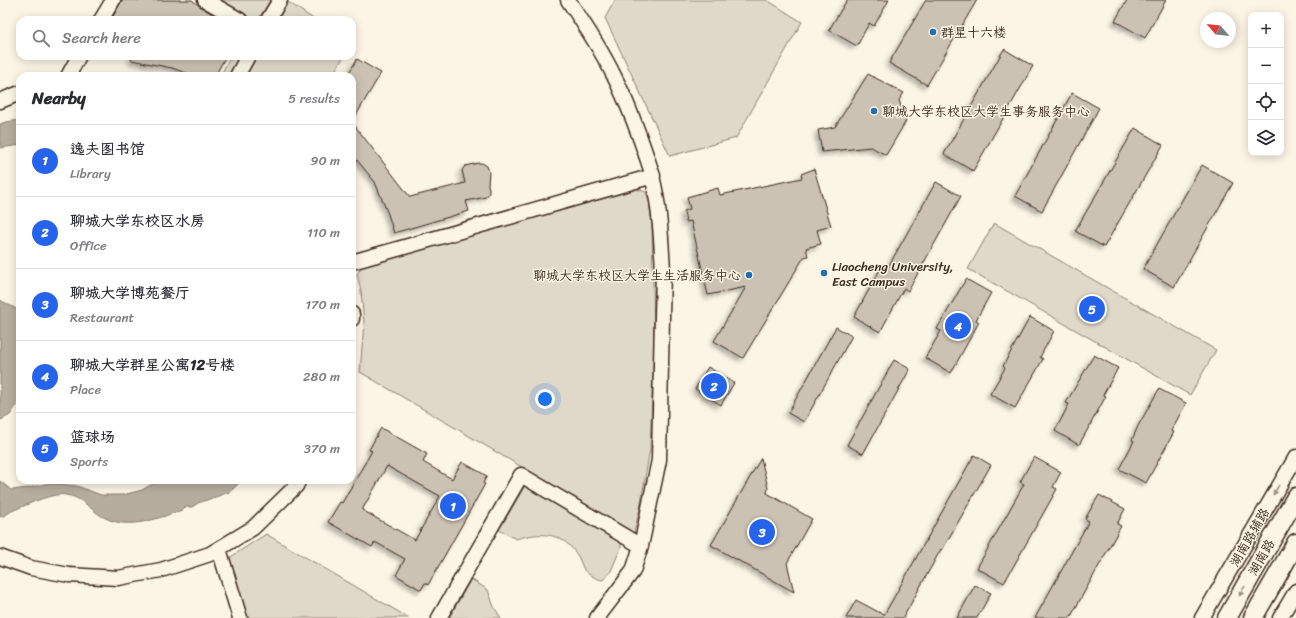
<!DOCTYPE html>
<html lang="en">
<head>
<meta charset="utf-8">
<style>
  body { margin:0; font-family:Sriracha,"LXGW WenKai TC",sans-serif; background:#f7f7f7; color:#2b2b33 }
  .controls { position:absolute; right:12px; top:12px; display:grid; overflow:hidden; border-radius:8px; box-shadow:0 2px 10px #0003 }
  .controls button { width:36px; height:36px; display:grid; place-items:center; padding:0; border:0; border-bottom:1px solid #e1e1e2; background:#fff; color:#2b2b33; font:20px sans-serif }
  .compass { position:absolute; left:1200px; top:12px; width:36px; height:36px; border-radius:50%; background:#fff; box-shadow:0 2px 10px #0003; rotate:298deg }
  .you { position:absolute; left:545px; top:399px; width:14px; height:14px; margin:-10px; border:3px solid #fff; border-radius:50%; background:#1a73e8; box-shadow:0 0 0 6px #1a73e833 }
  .badge { display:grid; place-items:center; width:26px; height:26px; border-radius:50%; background:#2563eb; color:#fff; font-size:13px; font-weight:700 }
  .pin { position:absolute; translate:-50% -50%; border:2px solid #fff; box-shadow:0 1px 4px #0006 }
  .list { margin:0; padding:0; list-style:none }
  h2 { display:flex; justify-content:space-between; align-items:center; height:52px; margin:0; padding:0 16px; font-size:17px }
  h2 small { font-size:13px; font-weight:400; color:#7c7c81 }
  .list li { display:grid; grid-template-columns:26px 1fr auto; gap:12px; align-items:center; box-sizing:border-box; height:72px; padding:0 16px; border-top:1px solid #e1e1e2 }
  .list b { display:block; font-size:15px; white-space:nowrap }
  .list p { margin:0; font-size:13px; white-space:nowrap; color:#7c7c81 }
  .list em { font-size:13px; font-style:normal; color:#7c7c81 }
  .icon { flex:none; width:22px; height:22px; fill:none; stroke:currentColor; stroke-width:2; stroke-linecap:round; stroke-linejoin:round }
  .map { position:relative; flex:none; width:1296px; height:618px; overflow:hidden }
  .search { position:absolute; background:#fff; box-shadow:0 2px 10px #0003; left:16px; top:16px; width:340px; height:44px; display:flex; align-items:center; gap:10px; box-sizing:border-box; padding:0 14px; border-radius:12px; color:#7c7c81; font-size:15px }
  .panel { position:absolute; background:#fff; box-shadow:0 2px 10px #0003; left:16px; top:72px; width:340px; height:412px; border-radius:12px }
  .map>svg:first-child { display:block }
</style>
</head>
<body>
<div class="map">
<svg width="1296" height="618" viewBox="0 0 1296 618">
  <defs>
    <filter id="shadow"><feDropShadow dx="-3.5" dy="3.5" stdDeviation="2" flood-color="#0004"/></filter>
  </defs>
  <rect width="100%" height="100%" fill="#fcf5e5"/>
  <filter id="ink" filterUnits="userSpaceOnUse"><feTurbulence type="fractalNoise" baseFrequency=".025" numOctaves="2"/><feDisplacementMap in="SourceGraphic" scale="8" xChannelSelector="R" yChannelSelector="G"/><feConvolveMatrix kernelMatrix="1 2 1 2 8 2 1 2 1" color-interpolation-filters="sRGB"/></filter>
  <g filter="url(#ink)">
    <path fill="#e0d8c8" stroke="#8e8173" d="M220,0H270L258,20H254Z
      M615,0H767L802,22L736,138L670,156L605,18Z
      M288,2L315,20H278Z
      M231,56H244L233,76H220Z
      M257,56H344L332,76H246Z
      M637,189L646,192L649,201L652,222L654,341L650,449L640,508L634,533L360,372L364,322L361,291L357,274L361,267Z
      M994,223L1216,350L1190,395L968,269Z
      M525,486L619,540L621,543V547L611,571L603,580C598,580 587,574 584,570C582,566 581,562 579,558C564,532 542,531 516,539L499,530Z
      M266,534L409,618H247L229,558Z
      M471,579L488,590L494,607L501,618H449Z"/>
    <path fill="#b7ad9e" stroke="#85796b" d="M20,120V145L0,148V124L6,122Z
      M0,300L20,311V401L10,415L1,420L0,419Z
      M159,480H242L230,492L198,503L192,507H185L182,510C156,519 126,532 100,515C88,507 81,497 66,495C53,492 27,505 14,510C9,512 5,516 0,517V481L11,490L28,488L50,483L77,486L101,495H123L142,490Z"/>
    <path fill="#ccc2b3" stroke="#3b2a1e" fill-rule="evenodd" filter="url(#shadow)" d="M122,0H192L201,7L223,20H111Z
      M847,0H889L874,26L869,23L857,46L829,30Z
      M926,0H977L927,85L889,63Z
      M1127,0H1166L1145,38L1115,21Z
      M1004,49L1033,66L973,171L944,154Z
      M132,56H226L215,76H195L172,68L131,60Z
      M357,59L381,73L352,122L410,197L465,183L462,170L465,166L478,163H482L487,166L489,172L488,185L489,188V193L486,197L466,201L469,211L394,233L388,214L375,182L352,154V76H347Z
      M868,74L904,93L899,100L906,121L886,155L871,147L822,152L818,130L835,127Z
      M1072,93L1099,108L1042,211L1015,196Z
      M1135,128L1163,145L1104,247L1075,231Z
      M1202,165L1233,183L1174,287L1143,269Z
      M814,169L831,226L817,230L821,244L806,248L808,256L804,257L743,358L714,341L746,287L708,295L691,221L686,222L684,211L690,209L687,197L718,188L720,195L802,178L801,174Z
      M936,182L961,196L908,291L904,288L880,332L854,317L883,264L888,267Z
      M966,279L991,293L976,320L979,322L951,373L925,358L941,331L937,329Z
      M1030,317L1054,331L1040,357L1043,359L1015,408L990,394L1005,368L1003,366Z
      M836,327L852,336L804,422L788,413Z
      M1094,355L1118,368L1103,395L1106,396L1079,445L1055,431L1069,404L1066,403Z
      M894,360L910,369L863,454L847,445Z
      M708,367L734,383L721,405L695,389Z
      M1159,389L1186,403L1171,431L1174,432L1146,483L1119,469L1134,441L1132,440L1138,426Z
      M381,428L427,454L423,462L452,479L462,462L487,476L483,483L485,484L428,585L425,583L421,590L396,575L405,559L375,542L372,547L328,522L340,502L342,503L372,451L369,450ZM387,466L440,496L415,540L362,510Z
      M974,455L991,465L942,550L941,549L903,618H846L856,600L884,615Z
      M1034,457L1061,472L1053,487L1057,489L1004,583L977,568L1024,484L1020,482Z
      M761,458L768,488L767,493L812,519L787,563L794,592L711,545Z
      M1099,495L1125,509L1117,524L1121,526L1070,618H1035L1089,521L1085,519Z
      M975,585L991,593L977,618H957Z"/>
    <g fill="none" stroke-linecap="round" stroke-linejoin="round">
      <defs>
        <path id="minor" d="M205,0L240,20
          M101,20L113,0
          M268,20L280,0
          M68,76L79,56
          M237,76L248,56
          M0,101L20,93
          M352,262L653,176C642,142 630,107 614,76C601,49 585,25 568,0
          M352,314V319
          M219,549L240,618
          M0,557L31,568L69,575L118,578L161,570L210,554L253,528L296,486L299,480
          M439,618L521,475L641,546
          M597,618L633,571L641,546L659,460L663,270C661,238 660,207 652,176
          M1202,618L1296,457
          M1280,618L1296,591"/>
        <path id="major" d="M1227,618L1296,497
          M1253,618L1296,543"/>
      </defs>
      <use href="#minor" stroke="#3b2a1e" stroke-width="17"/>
      <use href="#major" stroke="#3b2a1e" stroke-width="21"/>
      <use href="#minor" stroke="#fcf5e5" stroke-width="14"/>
      <use href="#major" stroke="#fcf5e5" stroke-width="18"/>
    </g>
    <defs><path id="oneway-solid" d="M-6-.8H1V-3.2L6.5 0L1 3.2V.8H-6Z"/></defs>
    <g fill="#9c9082">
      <use href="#oneway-solid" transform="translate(1276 490) rotate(120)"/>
      <use href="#oneway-solid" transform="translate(1242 591) rotate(120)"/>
    </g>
  </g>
  <g fill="#1f6fb2" stroke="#fcf5e5" stroke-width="1.5">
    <circle cx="933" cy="32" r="4"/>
    <circle cx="874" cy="111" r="4"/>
    <circle cx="824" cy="273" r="4"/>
    <circle cx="749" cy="275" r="4"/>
  </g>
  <g text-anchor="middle" stroke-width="3" stroke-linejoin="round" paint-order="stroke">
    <g font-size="13" fill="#3b2a1e" stroke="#fcf5e5" text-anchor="start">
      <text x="941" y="37">群星十六楼</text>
      <text x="882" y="116">聊城大学东校区大学生事务服务中心</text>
      <text x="832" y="271">Liaocheng University,<tspan x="832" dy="15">East Campus</tspan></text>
      <text x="741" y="280" text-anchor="end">聊城大学东校区大学生生活服务中心</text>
    </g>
    <g font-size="13" fill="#3b2a1e" stroke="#fcf5e5">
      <text transform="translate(1249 537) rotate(-60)" y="5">湖南路辅路</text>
      <text transform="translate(1261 557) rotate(-60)" y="5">湖南路</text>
    </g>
  </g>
</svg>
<div class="controls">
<button>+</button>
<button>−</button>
<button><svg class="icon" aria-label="locate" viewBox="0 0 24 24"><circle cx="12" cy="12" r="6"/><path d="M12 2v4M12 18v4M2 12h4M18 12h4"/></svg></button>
<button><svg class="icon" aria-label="layers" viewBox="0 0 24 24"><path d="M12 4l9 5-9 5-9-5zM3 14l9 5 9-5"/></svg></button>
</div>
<svg class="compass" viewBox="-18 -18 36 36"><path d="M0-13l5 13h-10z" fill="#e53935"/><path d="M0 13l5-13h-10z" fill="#7c7c81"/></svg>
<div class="you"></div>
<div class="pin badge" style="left:453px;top:506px">1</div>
<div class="pin badge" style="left:714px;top:386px">2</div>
<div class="pin badge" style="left:762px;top:532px">3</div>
<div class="pin badge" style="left:958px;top:326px">4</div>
<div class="pin badge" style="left:1092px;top:309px">5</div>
<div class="search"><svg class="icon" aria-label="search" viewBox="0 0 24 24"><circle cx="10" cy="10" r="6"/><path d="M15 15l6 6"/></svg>Search here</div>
<section class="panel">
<h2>Nearby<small>5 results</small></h2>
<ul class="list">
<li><span class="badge">1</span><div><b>逸夫图书馆</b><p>Library</p></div><em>90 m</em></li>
<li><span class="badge">2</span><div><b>聊城大学东校区水房</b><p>Office</p></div><em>110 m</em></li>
<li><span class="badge">3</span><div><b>聊城大学博苑餐厅</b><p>Restaurant</p></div><em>170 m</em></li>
<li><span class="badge">4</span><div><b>聊城大学群星公寓12号楼</b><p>Place</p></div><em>280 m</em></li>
<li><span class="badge">5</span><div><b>篮球场</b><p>Sports</p></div><em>370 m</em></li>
</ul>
</section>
</div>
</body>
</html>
